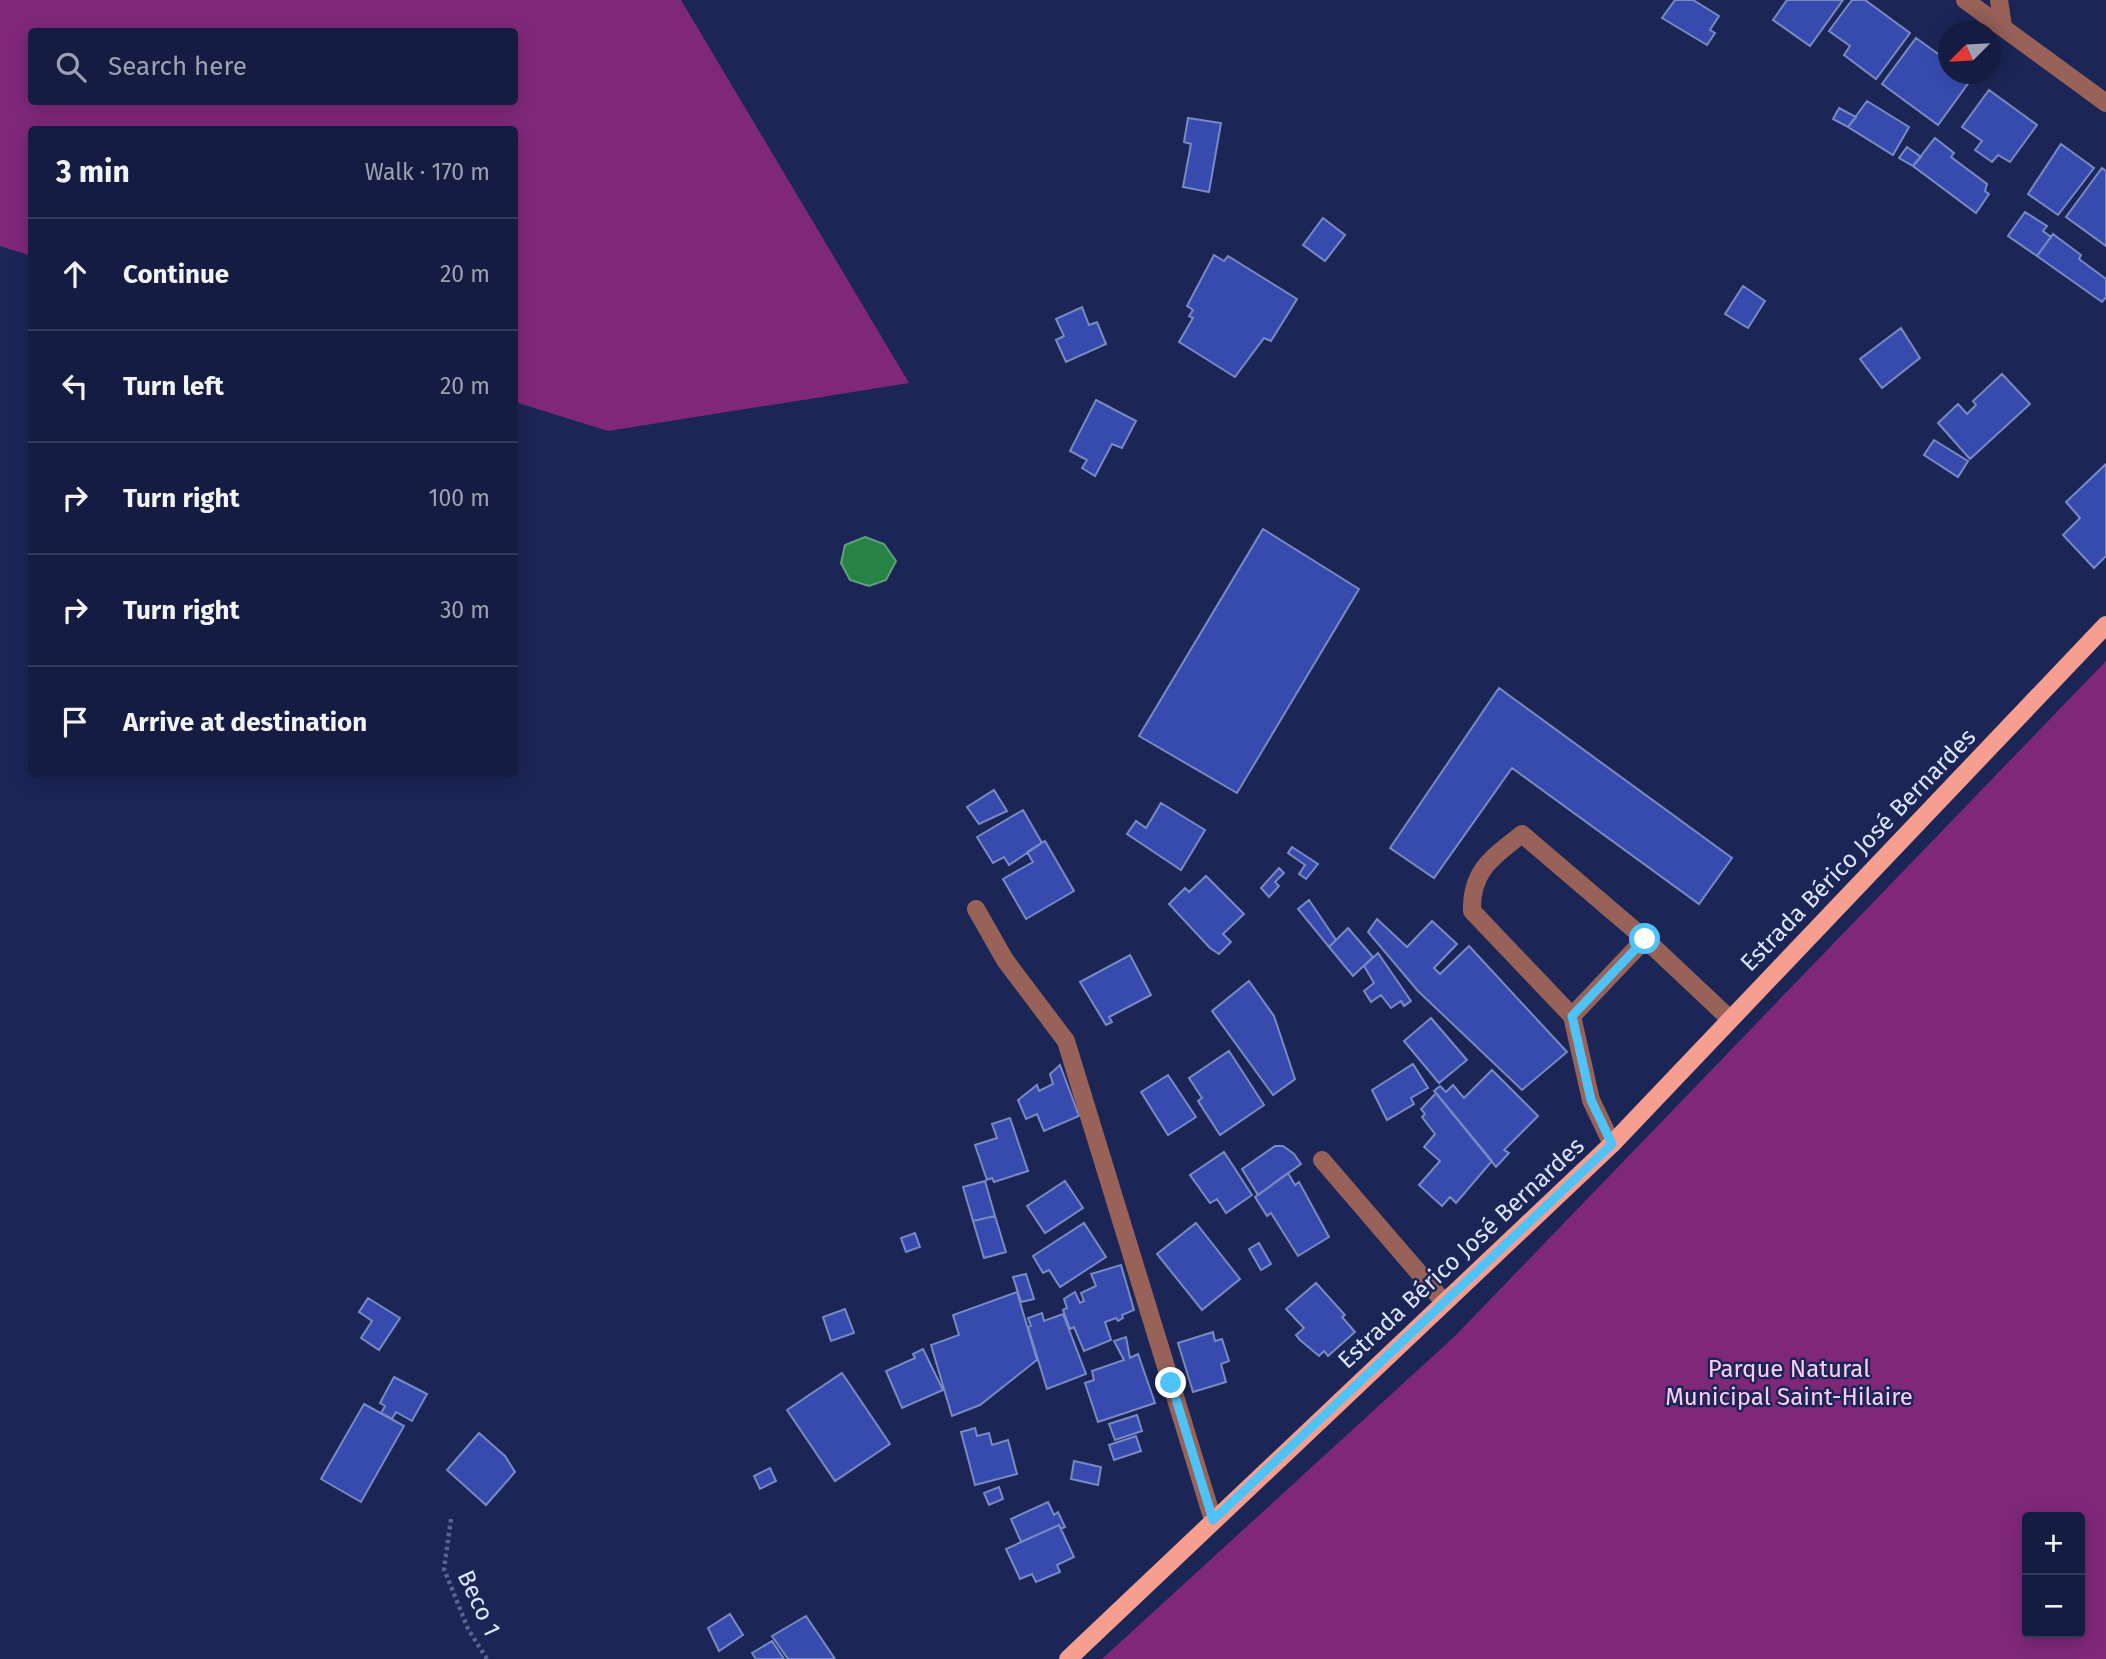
<!DOCTYPE html>
<html lang="en">
<head>
<meta charset="utf-8">
<style>
  body { margin:0; font-family:"Fira Sans",sans-serif; background:#1d2548; color:#f1f3f6 }
  .controls { position:absolute; right:21px; bottom:21px; display:grid; overflow:hidden; border-radius:7px; box-shadow:0 4px 18px #0003 }
  .controls button { width:63px; height:63px; display:grid; place-items:center; padding:0; border:0; border-bottom:2px solid #333a5a; background:#141c41; color:#f1f3f6; font:35px sans-serif }
  .compass { position:absolute; left:1938px; top:21px; width:63px; height:63px; border-radius:50%; background:#141c41; box-shadow:0 4px 18px #0003; rotate:246deg }
  .stop { position:absolute; width:21px; height:21px; margin:-16px; border:5px solid #4fc3f7; border-radius:50%; background:#fff }
  .stop.end { background:#4fc3f7; border-color:#fff; box-shadow:0 2px 7px #0008 }
  .list { margin:0; padding:0; list-style:none }
  h2 { display:flex; justify-content:space-between; align-items:center; height:91px; margin:0; padding:0 28px; font-size:30px }
  h2 small { font-size:23px; font-weight:400; color:#9da1b1 }
  .list li { display:grid; grid-template-columns:46px 1fr auto; gap:21px; align-items:center; box-sizing:border-box; height:112px; padding:0 28px; border-top:2px solid #333a5a }
  .list b { display:block; font-size:26px; white-space:nowrap }
  .list em { font-size:23px; font-style:normal; color:#9da1b1 }
  .icon { flex:none; width:38px; height:38px; fill:none; stroke:currentColor; stroke-width:2; stroke-linecap:round; stroke-linejoin:round }
  .map { position:relative; flex:none; width:2106px; height:1659px; overflow:hidden }
  .search { position:absolute; background:#141c41; box-shadow:0 4px 18px #0003; left:28px; top:28px; width:490px; height:77px; display:flex; align-items:center; gap:18px; box-sizing:border-box; padding:0 24px; border-radius:7px; color:#9da1b1; font-size:26px }
  .panel { position:absolute; background:#141c41; box-shadow:0 4px 18px #0003; left:28px; top:126px; width:490px; height:651px; border-radius:7px }
  .map>svg:first-child { display:block }
</style>
</head>
<body>
<div class="map">
<svg width="2106" height="1659" viewBox="0 0 2106 1659">
  <rect width="100%" height="100%" fill="#1b2657"/>
  <path fill="#7f287a" fill-rule="evenodd" d="M0,0H681L909,383L608,431L515,402L514,130H32L31,256L0,246ZM32,32H514V102H32Z
    M2106,661V1659H1102L1455,1336ZM2027,1517H2080V1633H2027Z"/>
  <path fill="#278345" stroke="#5da07c" stroke-width="2" d="M865,537L884,544L896,561L886,580L869,586L850,580L841,563L845,545Z"/>
  <path fill="#374bae" stroke="#788ac3" stroke-width="2" d="M1675,0H1693L1719,16L1710,30L1715,33L1707,45L1662,18Z
    M1787,0H1843L1810,46L1773,20Z
    M1852,0H1865L1910,33L1876,79L1844,55L1850,46L1829,31Z
    M1916,38L1948,61V74H1965L1972,78L1938,125L1882,84Z
    M1989,90L2037,125L2010,162L1998,155L1992,162L1975,150L1982,141L1962,127Z
    M1867,101L1909,127L1893,155L1848,127Z
    M1839,108L1856,117L1848,127L1833,119Z
    M1188,118L1221,123L1209,192L1183,187L1191,144L1184,142Z
    M1935,138L1954,153L1951,157L1987,184L1985,191L1989,194L1976,213L1913,166Z
    M2061,144L2094,168L2058,215L2028,194Z
    M1907,147L1921,157L1913,166L1899,158Z
    M2102,168L2106,171V246L2066,217Z
    M2025,212L2047,226L2043,231L2051,237L2037,256L2008,236Z
    M1323,218L1345,235L1325,261L1303,245Z
    M2053,234L2081,255L2079,259L2106,279V297L2102,302L2037,256Z
    M1214,255L1224,261L1228,256L1297,299L1271,341L1264,338L1235,377L1179,342L1193,318L1189,316L1193,310L1187,306Z
    M1743,286L1765,301L1748,328L1725,314Z
    M1082,307L1089,325L1097,322L1106,344L1066,362L1056,340L1064,336L1056,319Z
    M1901,328L1920,358L1882,388L1860,359Z
    M2002,374L2030,404L1970,459L1938,423L1958,404L1967,414L1976,405L1973,401Z
    M1096,400L1136,421L1122,448L1112,444L1095,476L1082,468L1087,460L1070,451Z
    M1934,440L1968,461L1958,477L1924,455Z
    M2106,464V556L2094,568L2063,535L2080,518L2066,502Z
    M1263,529L1359,589L1237,793L1139,736Z
    M1499,688L1732,858L1699,904L1512,768L1434,878L1390,848Z
    M994,790L1007,811L979,824L967,807Z
    M1161,803L1205,830L1181,870L1127,834L1136,821L1146,828Z
    M1023,810L1042,843L1009,865L1004,857L993,863L977,837Z
    M1045,841L1074,891L1026,919L1003,879L1033,862L1027,852Z
    M1292,847L1318,864L1306,879L1299,874L1305,865L1288,853Z
    M1279,868L1284,873L1275,882L1279,886L1269,897L1261,888Z
    M1206,876L1244,914L1223,934L1231,942L1219,954L1210,948L1169,904L1185,888L1189,892Z
    M1309,900L1336,940L1329,947L1298,909Z
    M1377,919L1407,947L1432,921L1457,944L1434,968L1440,974L1469,946L1567,1052L1522,1090L1418,991L1368,932Z
    M1348,928L1373,957L1353,976L1329,947Z
    M1378,953L1411,1001L1404,1006L1401,1001L1391,1008L1381,995L1371,1002L1364,991L1374,983L1364,966Z
    M1130,955L1151,995L1109,1017L1112,1022L1106,1025L1080,982Z
    M1249,981L1274,1016L1295,1079L1273,1095L1212,1011Z
    M1431,1018L1467,1060L1439,1083L1404,1041Z
    M1229,1051L1264,1105L1220,1135L1198,1101L1202,1098L1189,1078Z
    M1413,1064L1428,1088L1411,1098L1414,1104L1387,1120L1372,1090Z
    M1060,1065L1079,1116L1044,1131L1037,1114L1026,1119L1018,1100L1037,1085L1039,1091L1053,1084L1050,1074Z
    M1492,1070L1538,1116L1504,1150L1509,1153L1496,1167L1434,1091L1440,1086L1446,1092L1453,1085L1464,1098Z
    M1168,1075L1196,1117L1168,1135L1141,1092Z
    M1436,1093L1492,1161L1456,1203L1450,1197L1442,1206L1419,1185L1440,1161L1424,1147L1435,1134L1422,1117L1425,1114L1421,1109Z
    M1010,1118L1028,1171L994,1182L992,1178L987,1180L975,1145L997,1138L992,1124Z
    M1275,1146H1283L1294,1154L1301,1164L1258,1195L1242,1169Z
    M1224,1152L1252,1195L1226,1213L1217,1199L1210,1203L1190,1175Z
    M1288,1173L1295,1185L1299,1182L1329,1237L1298,1256L1271,1213L1267,1216L1255,1197Z
    M985,1181L995,1216L973,1221L963,1187Z
    M1065,1181L1083,1208L1045,1233L1027,1206Z
    M995,1216L1006,1252L984,1258L973,1221Z
    M1084,1223L1106,1257L1060,1287L1049,1270L1043,1273L1033,1256Z
    M1196,1223L1240,1279L1202,1310L1157,1254Z
    M915,1233L920,1247L906,1252L901,1238Z
    M1259,1243L1271,1264L1261,1270L1249,1249Z
    M1121,1265L1134,1310L1122,1315L1123,1318L1118,1321L1116,1318L1105,1322L1111,1340L1084,1351L1074,1327L1070,1329L1063,1310L1067,1308L1064,1299L1075,1292L1080,1303L1084,1301L1081,1293L1096,1286L1091,1274Z
    M1026,1274L1034,1299L1021,1302L1013,1277Z
    M1316,1283L1345,1315L1342,1317L1355,1332L1328,1356L1324,1351L1319,1356L1300,1340L1296,1335L1304,1328L1286,1309Z
    M1017,1292L1037,1360L980,1405L952,1416L931,1345L959,1335L953,1315Z
    M368,1298L400,1318L379,1350L361,1338L372,1321L359,1312Z
    M845,1309L854,1333L831,1341L823,1317Z
    M1042,1313L1044,1321L1063,1314L1086,1374L1047,1389L1028,1327L1031,1326L1028,1318Z
    M1213,1332L1215,1341L1222,1339L1229,1361L1221,1364L1226,1382L1193,1392L1178,1343Z
    M1126,1337L1130,1358L1138,1354L1155,1403L1098,1422L1085,1383L1094,1380L1092,1371L1124,1360L1114,1341Z
    M923,1349L943,1390L902,1408L886,1371L915,1358L913,1354Z
    M842,1373L890,1444L835,1481L787,1410Z
    M394,1377L427,1394L412,1421L396,1412L392,1419L381,1413L385,1406L380,1403Z
    M364,1404L404,1426L361,1502L321,1479Z
    M1137,1415L1142,1431L1115,1440L1109,1424Z
    M975,1428L977,1436L989,1433L992,1445L1008,1440L1017,1474L975,1485L961,1432Z
    M479,1433L505,1456L515,1472L486,1505L447,1470Z
    M1136,1436L1141,1451L1114,1460L1109,1445Z
    M1074,1461L1101,1467L1098,1485L1071,1479Z
    M770,1468L776,1481L760,1489L754,1476Z
    M999,1487L1003,1499L989,1505L984,1493Z
    M1048,1502L1054,1515L1058,1512L1065,1527L1061,1529L1059,1525L1021,1542L1011,1519Z
    M1059,1525L1074,1557L1057,1565L1060,1572L1036,1582L1032,1574L1020,1579L1006,1549Z
    M730,1614L743,1635L719,1651L708,1628Z
    M806,1616L835,1659H788L772,1636Z
    M772,1641L784,1659H756L752,1653Z"/>
  <g fill="none" stroke-linecap="round" stroke-linejoin="round">
    <path stroke="#5a658e" stroke-width="4.5" stroke-dasharray="3.5 3.5" stroke-linecap="butt" d="M451,1519L444,1569L468,1629L487,1659"/>
    <path stroke="#986259" stroke-width="18" d="M1965,0L2106,103
      M1999,0L2003,27
      M976,909L1005,960L1066,1041L1213,1520
      M1572,1016L1645,939
      M1612,1144L1591,1100L1572,1016L1472,911C1471,870 1493,857 1522,834L1645,939L1730,1019
      M1322,1160L1444,1302"/>
    <path stroke="#f69e8f" stroke-width="18" d="M1068,1659L1612,1144L2106,625"/>
  </g>
  <g fill="none" stroke-linecap="round" stroke-linejoin="round">
    <path stroke="#4fc3f7" stroke-width="9" d="M1171,1383L1213,1520L1612,1144L1591,1100L1572,1016L1645,939"/>
  </g>
  <g text-anchor="middle" stroke-width="5" stroke-linejoin="round" paint-order="stroke">
    <g font-size="24" fill="#dce5fe" stroke="#1b2657">
      <text transform="translate(1858 850) rotate(-46)" y="8">Estrada Bérico José Bernardes</text>
      <text transform="translate(1461 1253) rotate(-43)" y="8">Estrada Bérico José Bernardes</text>
      <text transform="translate(479 1603) rotate(65)" y="8">Beco 1</text>
    </g>
    <g font-size="24" fill="#fdcef7" stroke="#1b2657">
      <text x="1789" y="1377">Parque Natural<tspan x="1789" dy="28">Municipal Saint-Hilaire</tspan></text>
    </g>
  </g>
</svg>
<div class="controls">
<button>+</button>
<button>−</button>
</div>
<svg class="compass" viewBox="-18 -18 36 36"><path d="M0-13l5 13h-10z" fill="#e53935"/><path d="M0 13l5-13h-10z" fill="#9da1b1"/></svg>
<div class="stop" style="left:1645px;top:939px"></div>
<div class="stop end" style="left:1171px;top:1383px"></div>
<div class="search"><svg class="icon" aria-label="search" viewBox="0 0 24 24"><circle cx="10" cy="10" r="6"/><path d="M15 15l6 6"/></svg>Search here</div>
<section class="panel">
<h2>3 min<small>Walk · 170 m</small></h2>
<ul class="list">
<li><svg class="icon" aria-label="ahead" viewBox="0 0 24 24"><path d="M12 20V5M6 11l6-6 6 6"/></svg><div><b>Continue</b></div><em>20 m</em></li>
<li><svg class="icon" aria-label="left" viewBox="0 0 24 24"><path d="M17 20v-9H6M10 6l-5 5 5 5"/></svg><div><b>Turn left</b></div><em>20 m</em></li>
<li><svg class="icon" aria-label="right" viewBox="0 0 24 24"><path d="M7 20v-9h11M14 6l5 5-5 5"/></svg><div><b>Turn right</b></div><em>100 m</em></li>
<li><svg class="icon" aria-label="right" viewBox="0 0 24 24"><path d="M7 20v-9h11M14 6l5 5-5 5"/></svg><div><b>Turn right</b></div><em>30 m</em></li>
<li><svg class="icon" aria-label="arrive" viewBox="0 0 24 24"><path d="M6 21V4h12l-3 4 3 4H6"/></svg><div><b>Arrive at destination</b></div></li>
</ul>
</section>
</div>
</body>
</html>
